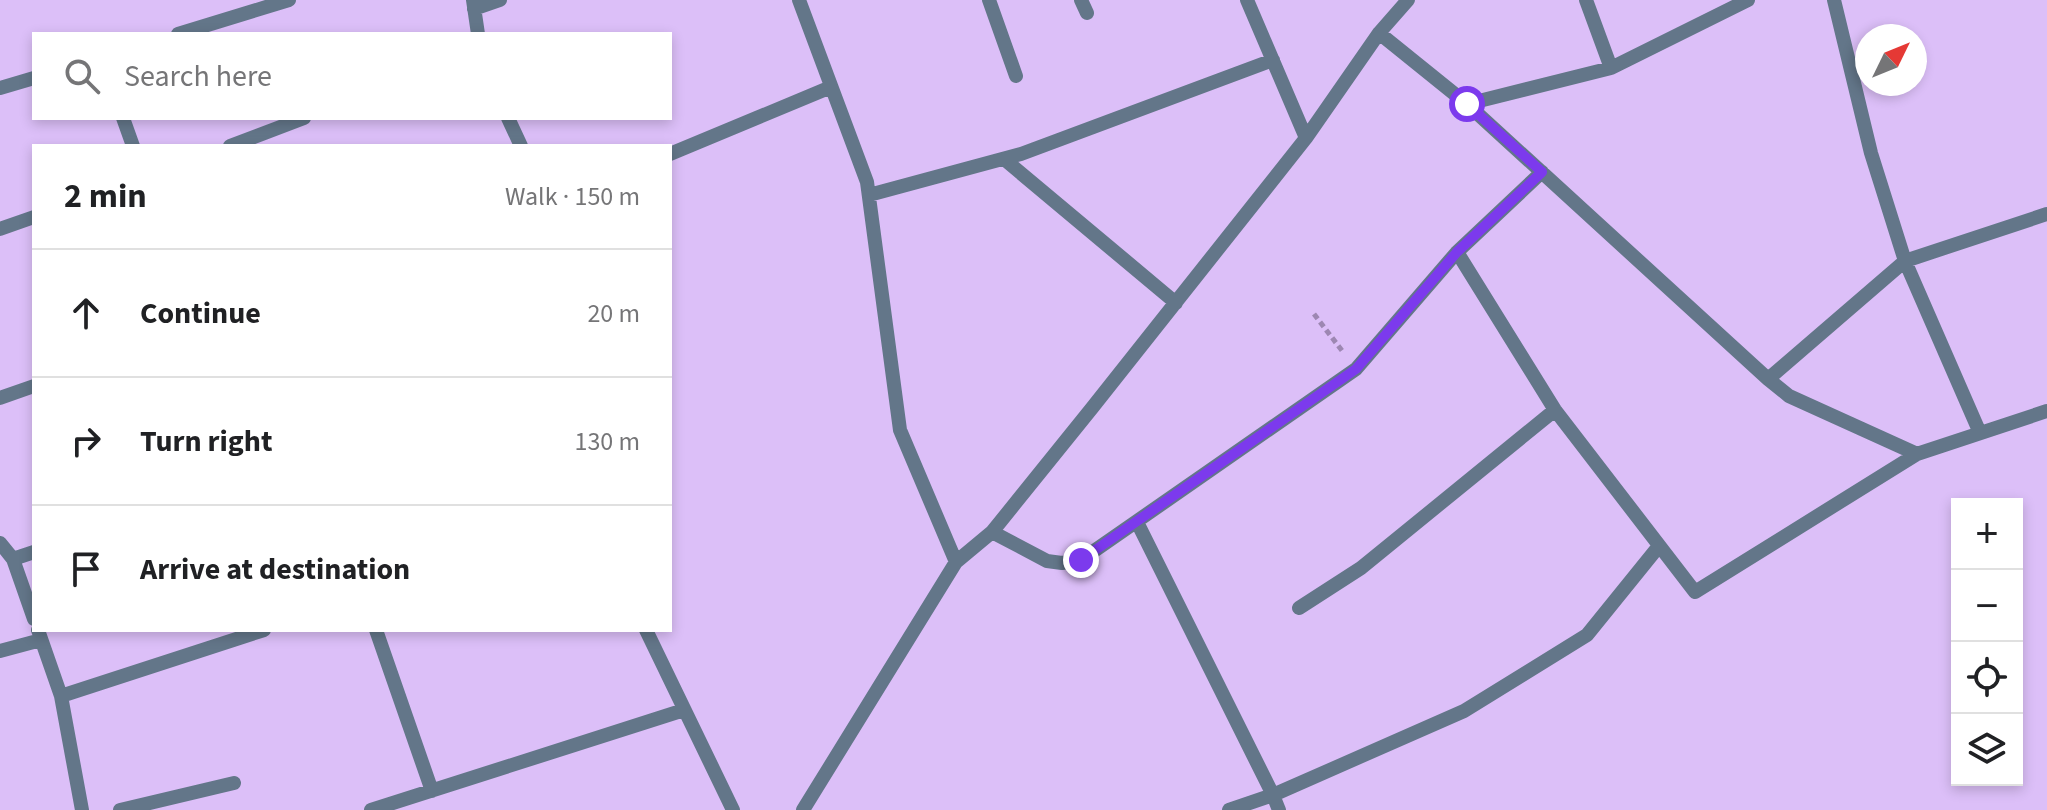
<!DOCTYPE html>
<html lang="en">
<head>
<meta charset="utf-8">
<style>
  body { margin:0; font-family:"Source Sans 3",sans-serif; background:#f2f2f2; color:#202124 }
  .controls { position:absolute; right:24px; bottom:24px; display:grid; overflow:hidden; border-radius:0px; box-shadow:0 4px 12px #0003 }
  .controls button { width:72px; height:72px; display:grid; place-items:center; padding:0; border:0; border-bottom:2px solid #e0e0e0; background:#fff; color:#202124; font:40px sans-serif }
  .compass { position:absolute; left:1855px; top:24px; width:72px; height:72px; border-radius:50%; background:#fff; box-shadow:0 4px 12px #0003; rotate:47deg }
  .stop { position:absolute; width:24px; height:24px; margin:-18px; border:6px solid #7c3aed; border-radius:50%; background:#fff }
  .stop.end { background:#7c3aed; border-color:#fff; box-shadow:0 2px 8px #0008 }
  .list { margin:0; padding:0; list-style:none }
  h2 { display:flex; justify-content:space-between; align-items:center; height:104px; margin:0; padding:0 32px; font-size:34px }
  h2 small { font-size:26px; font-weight:400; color:#757577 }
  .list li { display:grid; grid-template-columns:52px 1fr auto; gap:24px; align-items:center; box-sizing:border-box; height:128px; padding:0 32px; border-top:2px solid #e0e0e0 }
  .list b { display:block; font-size:30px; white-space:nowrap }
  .list em { font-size:26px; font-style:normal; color:#757577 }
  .icon { flex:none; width:44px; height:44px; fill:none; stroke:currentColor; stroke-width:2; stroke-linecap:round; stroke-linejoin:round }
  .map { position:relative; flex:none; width:2047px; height:810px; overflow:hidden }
  .search { position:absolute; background:#fff; box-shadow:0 4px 12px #0003; left:32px; top:32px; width:640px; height:88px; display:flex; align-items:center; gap:20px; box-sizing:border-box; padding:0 28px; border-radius:0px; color:#757577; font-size:30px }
  .panel { position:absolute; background:#fff; box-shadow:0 4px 12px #0003; left:32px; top:144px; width:640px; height:488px; border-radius:0px }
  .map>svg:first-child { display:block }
</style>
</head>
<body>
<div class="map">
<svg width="2047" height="810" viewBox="0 0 2047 810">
  <rect width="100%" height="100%" fill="#dcbff8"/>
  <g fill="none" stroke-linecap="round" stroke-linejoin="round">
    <path stroke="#9d87b2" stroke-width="5" stroke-dasharray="6 4" stroke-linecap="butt" d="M1314,314L1343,352"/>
    <path stroke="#637689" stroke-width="14" d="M473,0L478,34
      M799,0L867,182L900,430L956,562
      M989,0L1016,76
      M1081,0L1087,13
      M1247,0L1306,138
      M1586,0L1611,68
      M1834,0L1871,153L1905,261L1980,433
      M474,9L500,0
      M1379,33L1467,104L1768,379L1789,396L1917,454
      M178,34L289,0
      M0,88L34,78
      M1467,104L1611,68L1748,0
      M123,118L133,146
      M508,118L521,146
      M230,146L304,118
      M670,154L831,87
      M1004,159L1176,303
      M869,195L1021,154L1273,60
      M0,229L34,217
      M1457,252L1555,410L1695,592L1917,454L2047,411
      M1768,379L1905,261L2047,214
      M0,398L34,386
      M1137,522L1273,795L1279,810
      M992,532L1047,561L1062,563L1081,560L1356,369L1457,252L1542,172
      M0,543L13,559L34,619
      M13,559L34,552
      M1299,608L1361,568L1555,410
      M38,630L61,696L82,810
      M376,630L432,791
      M646,630L733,810
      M0,651L41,640
      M61,696L264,630
      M120,810L234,783
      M371,810L684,710
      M803,810L956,562L992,532L1092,408L1306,138L1379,33L1408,0
      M1229,810L1273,795L1464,711L1587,635L1659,546"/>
  </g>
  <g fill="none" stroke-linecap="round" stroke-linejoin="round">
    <path stroke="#7c3aed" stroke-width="10" d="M1081,560L1356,369L1457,252L1542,172L1467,104"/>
  </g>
</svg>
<div class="controls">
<button>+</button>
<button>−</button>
<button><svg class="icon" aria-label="locate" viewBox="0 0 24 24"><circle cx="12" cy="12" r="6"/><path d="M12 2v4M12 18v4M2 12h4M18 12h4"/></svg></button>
<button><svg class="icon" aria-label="layers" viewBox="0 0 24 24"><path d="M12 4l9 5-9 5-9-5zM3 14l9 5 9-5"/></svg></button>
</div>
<svg class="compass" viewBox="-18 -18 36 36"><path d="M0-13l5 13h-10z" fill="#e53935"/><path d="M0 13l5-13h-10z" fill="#757577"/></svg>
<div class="stop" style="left:1467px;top:104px"></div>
<div class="stop end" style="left:1081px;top:560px"></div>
<div class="search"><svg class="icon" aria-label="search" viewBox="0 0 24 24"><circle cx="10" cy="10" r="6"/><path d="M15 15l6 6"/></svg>Search here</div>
<section class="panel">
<h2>2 min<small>Walk · 150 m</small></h2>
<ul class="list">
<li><svg class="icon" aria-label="ahead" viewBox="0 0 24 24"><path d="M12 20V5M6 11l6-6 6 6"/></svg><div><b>Continue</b></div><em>20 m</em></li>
<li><svg class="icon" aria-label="right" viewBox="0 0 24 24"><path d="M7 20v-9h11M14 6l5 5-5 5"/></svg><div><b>Turn right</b></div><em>130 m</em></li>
<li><svg class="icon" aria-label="arrive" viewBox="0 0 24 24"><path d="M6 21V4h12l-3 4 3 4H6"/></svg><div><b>Arrive at destination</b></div></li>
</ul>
</section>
</div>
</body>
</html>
